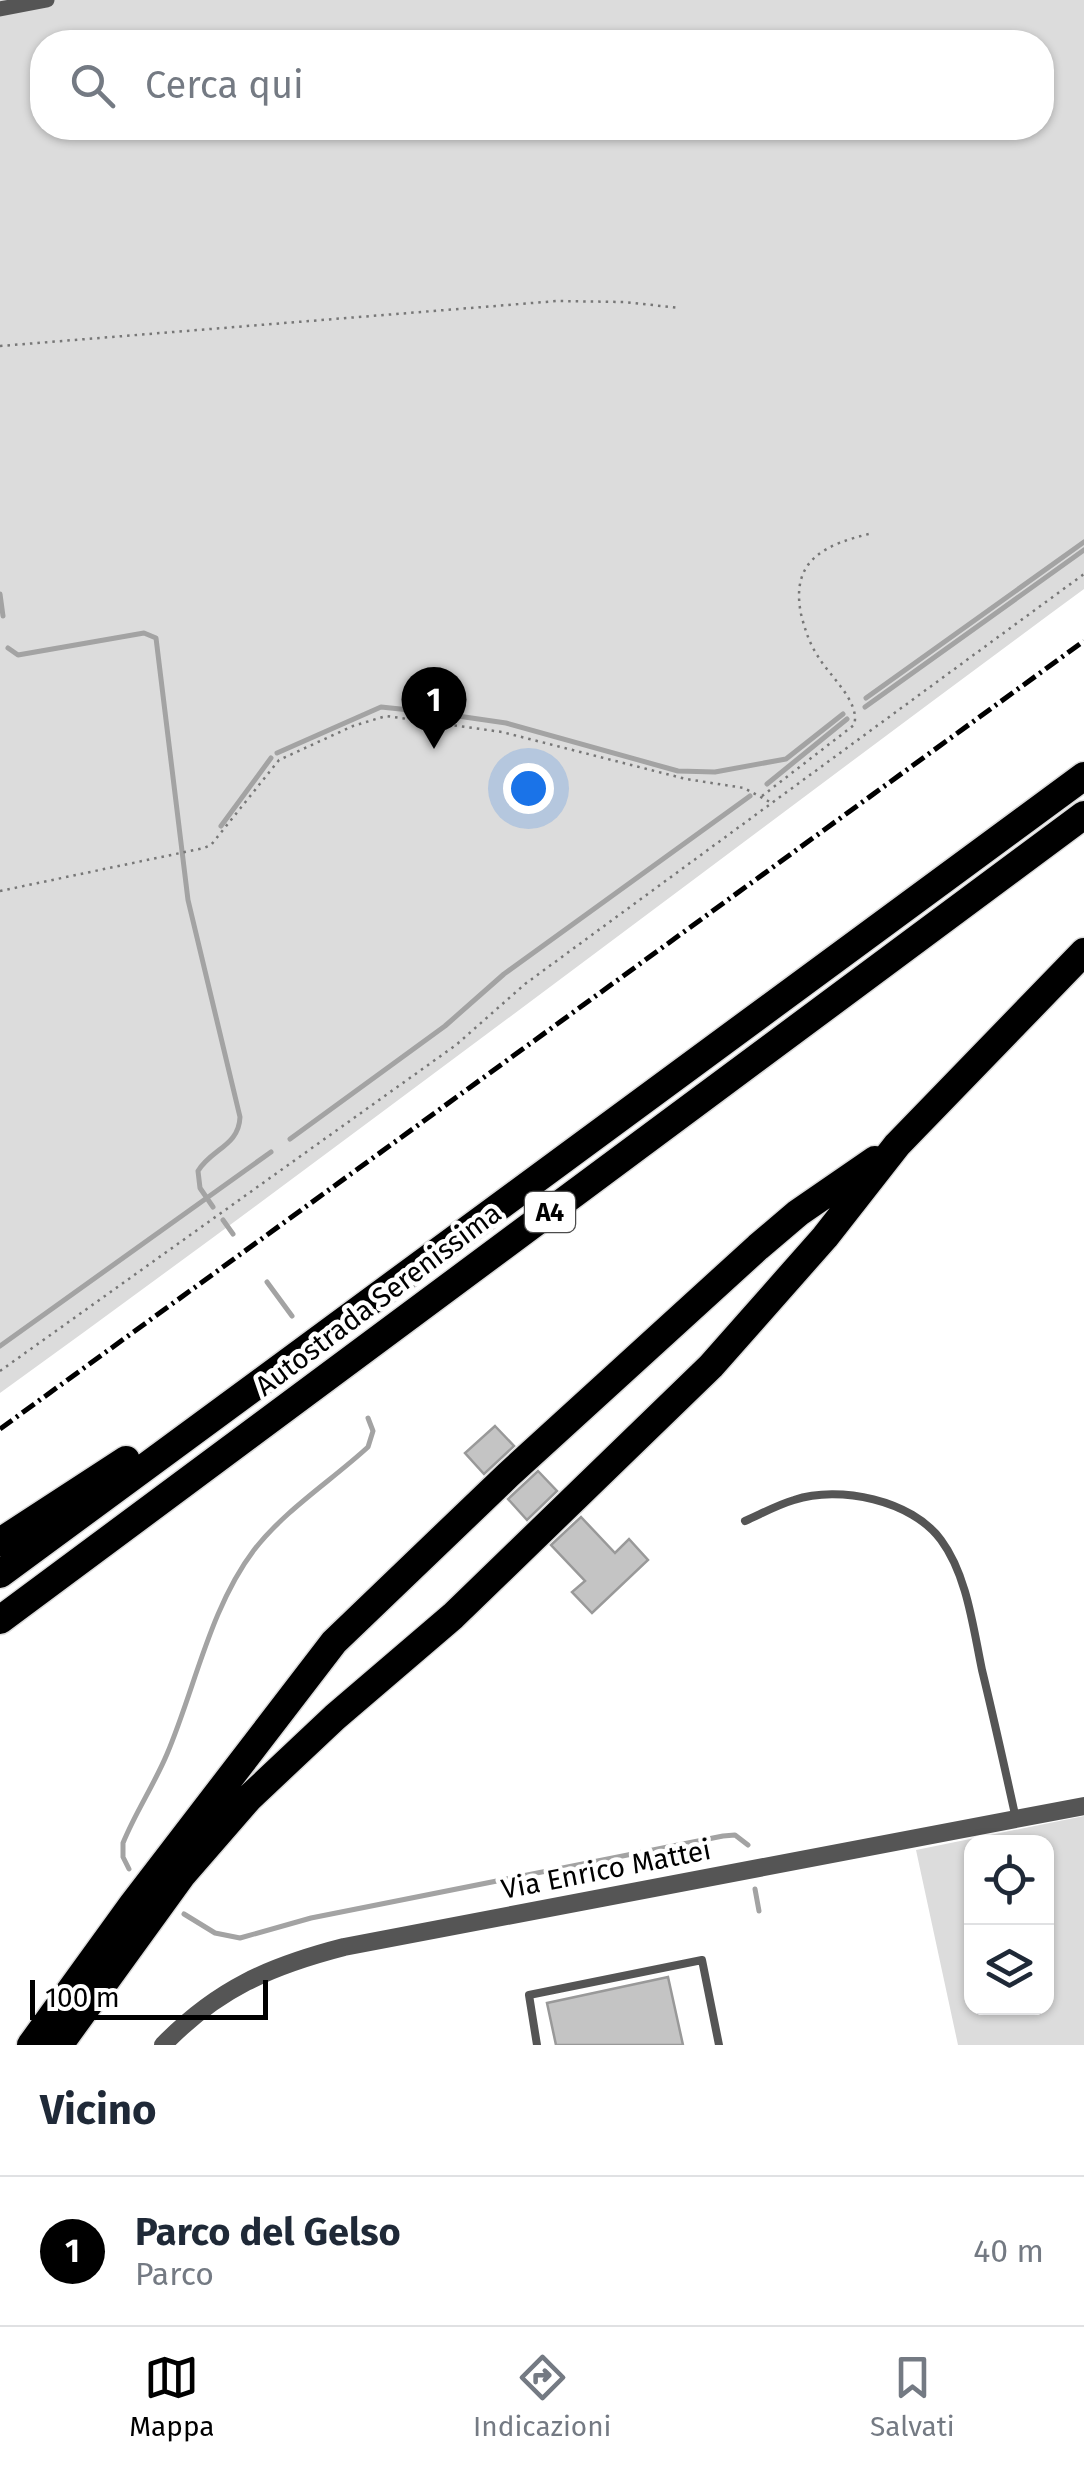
<!DOCTYPE html>
<html lang="it">
<head>
<meta charset="utf-8">
<style>
  body { margin:0; font-family:"Fira Sans",sans-serif; background:#f2f2f3; color:#1f2937 }
  .controls { position:absolute; right:30px; bottom:30px; display:grid; overflow:hidden; border-radius:20px; box-shadow:0 2px 8px #0004 }
  .controls button { width:90px; height:90px; display:grid; place-items:center; padding:0; border:0; border-bottom:2px solid #e0e1e3; background:#fff; color:#1f2937; font:50px sans-serif }
  .scale { position:absolute; left:30px; bottom:25px; width:238px; box-sizing:border-box; padding-left:10px; border:5px solid #000; border-top:0; font-size:28px; line-height:35px; white-space:nowrap; color:#000; -webkit-text-stroke:8px #fff; paint-order:stroke }
  .you { position:absolute; left:528px; top:788px; width:35px; height:35px; margin:-25px; border:8px solid #fff; border-radius:50%; background:#1a73e8; box-shadow:0 0 0 15px #1a73e833 }
  .badge { display:grid; place-items:center; width:65px; height:65px; border-radius:50%; background:#000; color:#fff; font-size:32px; font-weight:700 }
  .pin { position:absolute; translate:-50% -82px; filter:drop-shadow(0 2px 5px #0008) }
  .pin::after { content:''; position:absolute; top:52px; width:35px; height:30px; background:inherit; clip-path:polygon(0 0,100% 0,50% 100%) }
  .list { margin:0; padding:0; list-style:none }
  h2 { display:flex; justify-content:space-between; align-items:center; height:130px; margin:0; padding:0 40px; font-size:42px }
  h2 small { font-size:32px; font-weight:400; color:#747a83 }
  .list li { display:grid; grid-template-columns:65px 1fr auto; gap:30px; align-items:center; box-sizing:border-box; height:150px; padding:0 40px; border-top:2px solid #e0e1e3 }
  .list b { display:block; font-size:38px; white-space:nowrap }
  .list p { margin:0; font-size:32px; white-space:nowrap; color:#747a83 }
  .list em { font-size:32px; font-style:normal; color:#747a83 }
  .icon { flex:none; width:55px; height:55px; fill:none; stroke:currentColor; stroke-width:2; stroke-linecap:round; stroke-linejoin:round }
  .map { position:relative; flex:none; width:1084px; height:2045px; overflow:hidden }
  .search { position:absolute; background:#fff; box-shadow:0 2px 8px #0004; left:30px; right:30px; top:30px; height:110px; display:flex; align-items:center; gap:25px; box-sizing:border-box; padding:0 35px; border-radius:40px; color:#747a83; font-size:38px }
  .sheet { height:280px; background:#fff }
  nav { display:flex; justify-content:space-around; align-items:center; box-sizing:border-box; height:140px; border-top:2px solid #e0e1e3; background:#fff; font-size:28px; color:#747a83 }
  nav a { display:grid; justify-items:center; gap:5px }
  nav .on { color:#000 }
  .map>svg:first-child { display:block }
</style>
</head>
<body>
<div class="map">
<svg width="1084" height="2045" viewBox="0 0 1084 2045">
  <rect width="100%" height="100%" fill="#fff"/>
  <path fill="#dcdcdc" fill-rule="evenodd" d="M0,0H1084V589C722,856 365,1129 0,1393ZM42,42H1042V128H42Z
    M1084,1816V2045H958L916,1850ZM972,1842H1046V2008H972Z"/>
  <g fill="none" stroke-linecap="round" stroke-linejoin="round">
    <path stroke="#a3a3a3" stroke-width="5" d="M0,594L3,616
      M8,648L18,655L144,633L156,638L188,900L240,1117C239,1146 211,1149 198,1171L200,1188L213,1207
      M866,698L1084,542
      M865,707L1084,550
      M437,713L506,723L678,771L715,772L786,759L843,714
      M277,753L381,707L429,712
      M767,784L847,719
      M221,826L271,758
      M290,1139L445,1026L504,974L750,796
      M223,1220L233,1234
      M267,1282L292,1316
      M0,1346L271,1152
      M129,1869L123,1857V1843C135,1813 154,1785 167,1754C195,1688 210,1608 254,1550C285,1510 331,1481 368,1447L373,1431L368,1418
      M755,1889L759,1911
      M184,1914L215,1933L240,1938L311,1918L723,1836L735,1835L748,1845"/>
  </g>
  <path fill="#c4c4c4" stroke="#999" stroke-width="2.5" d="M495,1426L514,1446L484,1474L465,1453Z
    M538,1471L557,1491L527,1520L508,1499Z
    M581,1517L615,1553L629,1539L648,1560L592,1613L572,1592L585,1581L551,1545Z
    M668,1977L683,2045H556L547,2003Z"/>
  <g fill="none" stroke-linecap="round" stroke-linejoin="round">
    <defs>
      <path id="motorway" d="M0,1542L126,1460
        M0,1574L1084,776
        M0,1620L1084,815
        M31,2045L133,1904L334,1642L508,1475L758,1247L798,1213L875,1160
        M59,2045L182,1875L249,1798L335,1717L453,1616L711,1366L825,1237L897,1145L1084,952"/>
    </defs>
    <use href="#motorway" stroke="#dbdbdb" stroke-width="31"/>
    <path stroke="#777" stroke-width="2.5" stroke-dasharray="2.5 5" stroke-linecap="butt" d="M0,346L557,301L624,302L680,308
      M762,796L854,725C861,703 830,676 819,658C810,645 805,630 801,614C790,559 826,544 873,533
      M0,891L204,848L211,845L279,760L353,726L386,716L502,732L686,779L744,788L770,802
      M0,1371L456,1045L525,984L1084,574"/>
    <path stroke="#555" stroke-width="8" d="M745,1521C761,1514 777,1505 794,1500C839,1485 912,1500 941,1540C967,1575 973,1627 982,1670C994,1719 1005,1769 1016,1819
      M537,2045L529,1995L702,1960L719,2045"/>
    <path stroke="#555" stroke-width="15" d="M0,9L47,0"/>
    <path stroke="#555" stroke-width="18" d="M163,2045C217,1989 270,1966 344,1947L1084,1806"/>
    <use href="#motorway" stroke="#000" stroke-width="28"/>
    <path stroke="#000" stroke-width="5" stroke-dasharray="15 5 2.5 5" stroke-linecap="butt" d="M0,1429L1084,641"/>
  </g>
  <g text-anchor="middle" stroke-width="9" stroke-linejoin="round" paint-order="stroke">
    <rect fill="#fff" stroke="#4c4c4c" stroke-width="2.5" x="525" y="1192" width="50" height="40" rx="8"/>
    <g font-size="25" font-weight="bold" fill="#000">
      <text x="550" y="1221">A4</text>
    </g>
    <g font-size="28" fill="#000" stroke="#fff">
      <text transform="translate(378 1299) rotate(-37)" y="10">Autostrada Serenissima</text>
      <text transform="translate(606 1869) rotate(-11)" y="10">Via Enrico Mattei</text>
    </g>
  </g>
</svg>
<div class="controls">
<button><svg class="icon" aria-label="locate" viewBox="0 0 24 24"><circle cx="12" cy="12" r="6"/><path d="M12 2v4M12 18v4M2 12h4M18 12h4"/></svg></button>
<button><svg class="icon" aria-label="layers" viewBox="0 0 24 24"><path d="M12 4l9 5-9 5-9-5zM3 14l9 5 9-5"/></svg></button>
</div>
<div class="scale">100 m</div>
<div class="you"></div>
<div class="pin badge" style="left:434px;top:749px">1</div>
<div class="search"><svg class="icon" aria-label="search" viewBox="0 0 24 24"><circle cx="10" cy="10" r="6"/><path d="M15 15l6 6"/></svg>Cerca qui</div>
</div>
<section class="sheet">
<h2>Vicino<small></small></h2>
<ul class="list">
<li><span class="badge">1</span><div><b>Parco del Gelso</b><p>Parco</p></div><em>40 m</em></li>
</ul>
</section>
<nav>
<a class="on"><svg class="icon" aria-label="map" viewBox="0 0 24 24"><path d="M3 6l6-2 6 2 6-2v14l-6 2-6-2-6 2zM9 4v14M15 6v14"/></svg>Mappa</a>
<a><svg class="icon" aria-label="directions" viewBox="0 0 24 24"><path d="M12 3l9 9-9 9-9-9zM9 14v-3h6M13 9l2 2-2 2"/></svg>Indicazioni</a>
<a><svg class="icon" aria-label="saved" viewBox="0 0 24 24"><path d="M7 4h10v16l-5-4-5 4z"/></svg>Salvati</a>
</nav>
</body>
</html>
